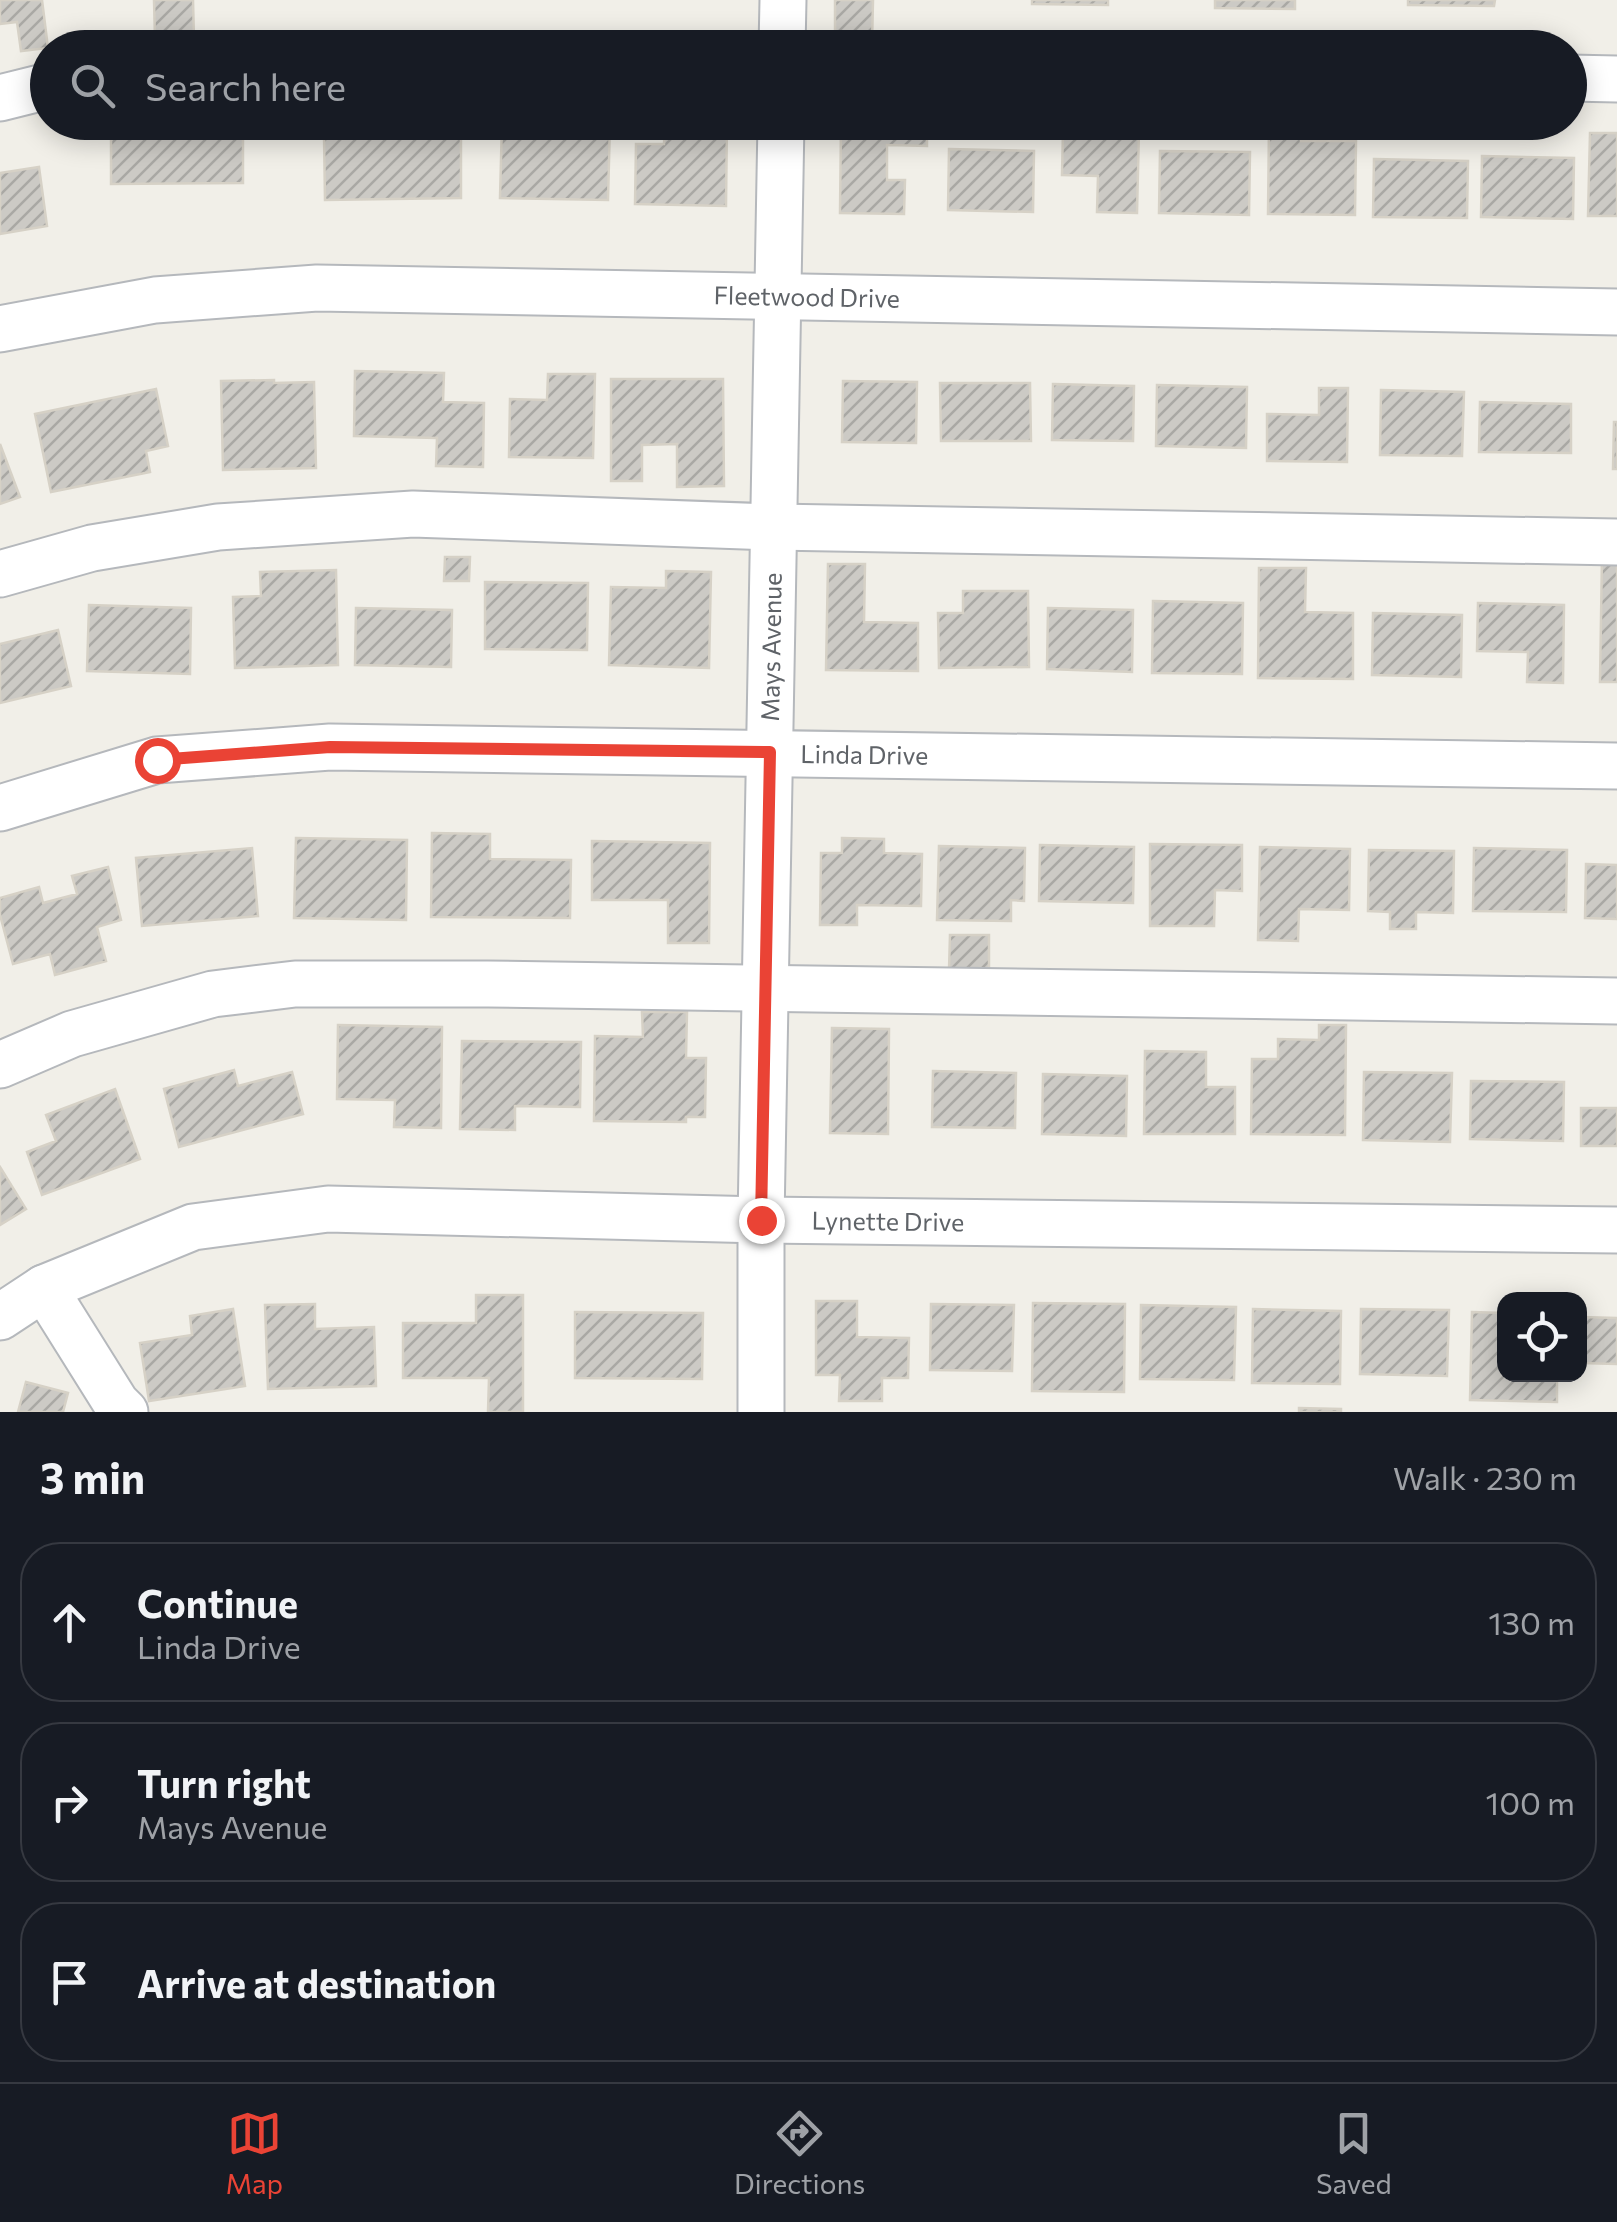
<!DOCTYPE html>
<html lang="en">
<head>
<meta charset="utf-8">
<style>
  body { margin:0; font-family:Commissioner,sans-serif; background:#242831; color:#f1f3f6 }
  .controls { position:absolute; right:30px; bottom:30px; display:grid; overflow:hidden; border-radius:20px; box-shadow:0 5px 25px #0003 }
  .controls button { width:90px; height:90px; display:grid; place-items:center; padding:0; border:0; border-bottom:2px solid #363941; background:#171b24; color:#f1f3f6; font:50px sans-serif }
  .stop { position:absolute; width:30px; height:30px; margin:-22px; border:8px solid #ea4335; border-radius:50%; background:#fff }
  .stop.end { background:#ea4335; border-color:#fff; box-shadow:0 2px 10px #0008 }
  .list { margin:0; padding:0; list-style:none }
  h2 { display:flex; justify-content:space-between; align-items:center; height:130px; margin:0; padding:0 40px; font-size:42px }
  h2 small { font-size:32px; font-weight:400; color:#9ea1a6 }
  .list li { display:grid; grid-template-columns:65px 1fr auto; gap:30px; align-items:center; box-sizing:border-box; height:160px; margin:0 20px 20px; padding:0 20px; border:2px solid #363941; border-radius:40px }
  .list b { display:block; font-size:38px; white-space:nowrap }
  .list p { margin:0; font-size:32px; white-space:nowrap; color:#9ea1a6 }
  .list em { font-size:32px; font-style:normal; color:#9ea1a6 }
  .icon { flex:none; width:55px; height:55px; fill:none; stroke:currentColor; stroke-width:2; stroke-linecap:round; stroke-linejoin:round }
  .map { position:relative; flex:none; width:1617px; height:1412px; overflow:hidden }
  .search { position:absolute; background:#171b24; box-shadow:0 5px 25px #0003; left:30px; right:30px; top:30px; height:110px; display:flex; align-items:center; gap:25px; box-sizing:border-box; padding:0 35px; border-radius:55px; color:#9ea1a6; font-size:38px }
  .sheet { height:670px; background:#171b24 }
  nav { display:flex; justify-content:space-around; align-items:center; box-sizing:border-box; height:140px; border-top:2px solid #363941; background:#171b24; font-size:28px; color:#9ea1a6 }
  nav a { display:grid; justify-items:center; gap:5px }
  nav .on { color:#ea4335 }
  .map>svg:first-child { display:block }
</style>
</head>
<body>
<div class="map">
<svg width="1617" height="1412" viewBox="0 0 1617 1412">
  <defs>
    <pattern id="building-hatch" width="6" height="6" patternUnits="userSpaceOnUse" patternTransform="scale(2.5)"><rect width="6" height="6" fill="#cccac5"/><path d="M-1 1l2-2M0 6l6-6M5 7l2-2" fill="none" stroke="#a9a8a4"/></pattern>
  </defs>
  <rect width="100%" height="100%" fill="#f1efe8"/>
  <path fill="url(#building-hatch)" stroke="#d6d1c6" stroke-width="2.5" d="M0,0H42L48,48L21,51L17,22L0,24Z
    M154,0H193L194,39L155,40Z
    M835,0H873L872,45H835Z
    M1032,0H1108V5L1032,4Z
    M1215,0H1295V9L1215,8Z
    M1408,0H1495L1494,6L1408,5Z
    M502,122L610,123L608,200L500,198Z
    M665,122H727L726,206L635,204L636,144H664Z
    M841,122H927V146L887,145V180H905L904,214L840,213Z
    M1269,123H1301V141H1356L1355,215L1268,214Z
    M243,125V183L111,184V126Z
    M1063,129L1139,130L1137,213L1097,212L1098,176L1062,175Z
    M1590,133H1617V216H1588Z
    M461,134V198L325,200L324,136Z
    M949,149L1034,151L1033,212L948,210Z
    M1160,151L1250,152L1249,215L1159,213Z
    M1482,156L1574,158L1573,219L1481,217Z
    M1374,159L1468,161L1467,218L1373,217Z
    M39,167L47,226L0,234V173Z
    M355,371L444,373L443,402L484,403L483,467L436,466L437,438L354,436Z
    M548,374H595L593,458L509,457L510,399L547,400Z
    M611,379H723L724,486L677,487V444L642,445V481H611Z
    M274,380V383L314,382L316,468L223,470L221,381Z
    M843,381L917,382L916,443L842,442Z
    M940,383H1030L1031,441H941Z
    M1053,384L1134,386L1133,441L1052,440Z
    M1157,385L1247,387L1246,448L1156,446Z
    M1319,388H1348L1347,462L1267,461V414L1319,415Z
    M156,389L168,446L146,451L150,472L51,492L35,414Z
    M1381,390L1464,392L1462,456L1380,455Z
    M1480,402L1571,404V453L1479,452Z
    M1614,422H1617V469H1613Z
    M0,444L20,497L0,504Z
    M1602,555H1617V682H1600Z
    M445,557H470L469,581H444Z
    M828,564H865L864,622L918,623V671L826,670Z
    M1259,568H1306L1305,612L1353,613V679L1258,678Z
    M336,570L338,665L235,668L233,597L261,596L260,572Z
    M666,571L711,572L709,668L609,665L611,587L666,588Z
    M485,582L588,583L587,650L485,649Z
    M963,591H1028L1029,667L939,668L938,613H963Z
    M1153,601L1243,603L1242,674L1152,673Z
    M1478,603L1564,605L1563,683L1527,682L1528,652L1477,651Z
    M89,605L191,608L190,674L87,671Z
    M356,608L452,610L451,667L355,665Z
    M1048,608L1133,610L1132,672L1047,669Z
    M1373,613L1462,615L1461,677L1372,675Z
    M58,630L71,686L0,703V644Z
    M432,833L490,834V859L571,860L570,918L431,917Z
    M296,838L407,840L406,920L294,918Z
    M842,838L884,839V853L922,854L921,906L857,905V925H820L821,853H842Z
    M592,841L710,843L709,943H668V900H592Z
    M1150,844L1242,845V891L1215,890L1214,926H1150Z
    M1040,845L1134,847L1133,903L1039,901Z
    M939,846L1025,848L1024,901L1011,900V921L937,920Z
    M1260,847L1350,849L1349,910L1299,909L1298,941L1258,940Z
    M252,848L258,916L142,926L136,858Z
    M1474,848L1567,850L1566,912L1473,911Z
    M1369,850L1454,851L1453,913L1416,912V929H1390V912L1368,911Z
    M1586,864L1617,865V919L1585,918Z
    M108,867L121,920L97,927L106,961L55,975L50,954L13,964L0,915V898L39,887L43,903L77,894L72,876Z
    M950,935H989V971L949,970Z
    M642,1012H687L686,1058H706L705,1117H686V1122L594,1121L595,1036L643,1037Z
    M338,1025L442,1027L441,1128L394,1127L395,1100L337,1099Z
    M1319,1025H1346L1345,1135L1251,1134L1252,1059H1278V1039L1319,1040Z
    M832,1028L889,1029L888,1134L830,1133Z
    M462,1041L581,1042L580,1107L515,1106V1130L460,1129Z
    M1145,1051L1206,1052V1087H1235V1134H1144Z
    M234,1070L238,1086L292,1072L303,1114L179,1147L164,1089Z
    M933,1071L1016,1073L1015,1128L932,1127Z
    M1364,1072L1452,1073L1450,1142L1363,1140Z
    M1043,1074L1127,1076L1126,1136L1042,1134Z
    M1471,1081L1564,1082L1563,1141L1470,1139Z
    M115,1089L140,1159L42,1195L27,1152L56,1141L46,1115Z
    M1581,1108H1617V1146H1581Z
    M0,1167L26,1209L0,1225Z
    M476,1295H523V1412H488L489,1378H403V1323H476Z
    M816,1301H857V1337L909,1338L908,1378H882V1401H839L840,1375H816Z
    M1033,1303L1125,1304L1124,1392L1032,1391Z
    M315,1304V1329L374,1327L376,1386L268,1389L265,1305Z
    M931,1304L1014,1305L1012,1371L930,1370Z
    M1141,1305L1236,1307L1234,1380L1140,1379Z
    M233,1309L245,1386L149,1401L140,1343L192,1335L190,1316Z
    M1253,1309L1341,1311L1340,1384L1252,1383Z
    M1361,1309L1449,1310L1447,1376L1360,1374Z
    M575,1312L703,1313L702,1379L575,1378Z
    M1472,1312L1504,1313V1374H1557V1402L1470,1400Z
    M1582,1317L1617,1318V1364L1581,1363Z
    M26,1382L68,1393L63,1412H18Z
    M1299,1408L1341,1409V1412H1299Z"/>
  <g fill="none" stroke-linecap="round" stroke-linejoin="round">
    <defs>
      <g id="minor">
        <path d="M782,48L783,0"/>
        <path d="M1570,78L1617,79"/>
        <path d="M0,98L48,86"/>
        <path id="s1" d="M0,329L155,300L317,288L1617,312"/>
        <path d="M0,574L92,548L218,527L413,514L774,527L1617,542"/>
        <path id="s2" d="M0,808L157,760L330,747L1617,766"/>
        <path d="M0,1065L72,1034L213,994L295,984H488L1617,1001"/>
        <path d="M44,1288L116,1403L125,1412"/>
        <path id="s3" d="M0,1317L44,1288L193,1227L328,1209L761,1220L1617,1230"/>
        <path id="s4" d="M761,1412V1220L781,122"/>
      </g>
    </defs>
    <use href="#minor" stroke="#b5b8bc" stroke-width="49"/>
    <use href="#minor" stroke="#fff" stroke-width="45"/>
  </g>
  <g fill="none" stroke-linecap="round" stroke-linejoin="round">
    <path stroke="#ea4335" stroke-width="12" d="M157,760L330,747L770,752L761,1220"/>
  </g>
  <g text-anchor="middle" stroke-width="9" stroke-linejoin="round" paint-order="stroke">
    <g font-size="25" fill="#5f6368" stroke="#fff">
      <text dy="9" stroke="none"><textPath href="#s1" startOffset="810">Fleetwood Drive</textPath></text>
      <text dy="9" stroke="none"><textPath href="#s4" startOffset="765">Mays Avenue</textPath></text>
      <text dy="9" stroke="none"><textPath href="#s2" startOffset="872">Linda Drive</textPath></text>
      <text dy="9" stroke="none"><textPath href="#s3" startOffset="910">Lynette Drive</textPath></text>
    </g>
  </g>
</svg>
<div class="controls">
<button><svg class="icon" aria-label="locate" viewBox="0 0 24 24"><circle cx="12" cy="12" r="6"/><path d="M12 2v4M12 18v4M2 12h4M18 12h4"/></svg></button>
</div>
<div class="stop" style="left:157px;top:760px"></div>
<div class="stop end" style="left:761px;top:1220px"></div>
<div class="search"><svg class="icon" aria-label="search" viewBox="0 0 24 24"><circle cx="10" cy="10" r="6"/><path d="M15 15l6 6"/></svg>Search here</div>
</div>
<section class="sheet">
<h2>3 min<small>Walk · 230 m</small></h2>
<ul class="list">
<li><svg class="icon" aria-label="ahead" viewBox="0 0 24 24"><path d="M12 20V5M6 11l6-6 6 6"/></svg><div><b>Continue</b><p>Linda Drive</p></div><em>130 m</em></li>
<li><svg class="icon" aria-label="right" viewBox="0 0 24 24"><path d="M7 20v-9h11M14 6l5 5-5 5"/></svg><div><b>Turn right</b><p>Mays Avenue</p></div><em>100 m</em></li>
<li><svg class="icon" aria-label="arrive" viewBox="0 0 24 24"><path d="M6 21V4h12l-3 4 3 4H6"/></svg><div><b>Arrive at destination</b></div></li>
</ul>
</section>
<nav>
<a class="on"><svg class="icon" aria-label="map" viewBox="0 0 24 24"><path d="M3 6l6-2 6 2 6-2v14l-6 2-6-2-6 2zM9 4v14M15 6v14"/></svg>Map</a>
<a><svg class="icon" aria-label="directions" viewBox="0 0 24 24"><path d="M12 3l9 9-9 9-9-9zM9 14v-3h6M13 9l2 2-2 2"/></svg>Directions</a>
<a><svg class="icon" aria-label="saved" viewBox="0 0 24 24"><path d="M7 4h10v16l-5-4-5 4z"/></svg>Saved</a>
</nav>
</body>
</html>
